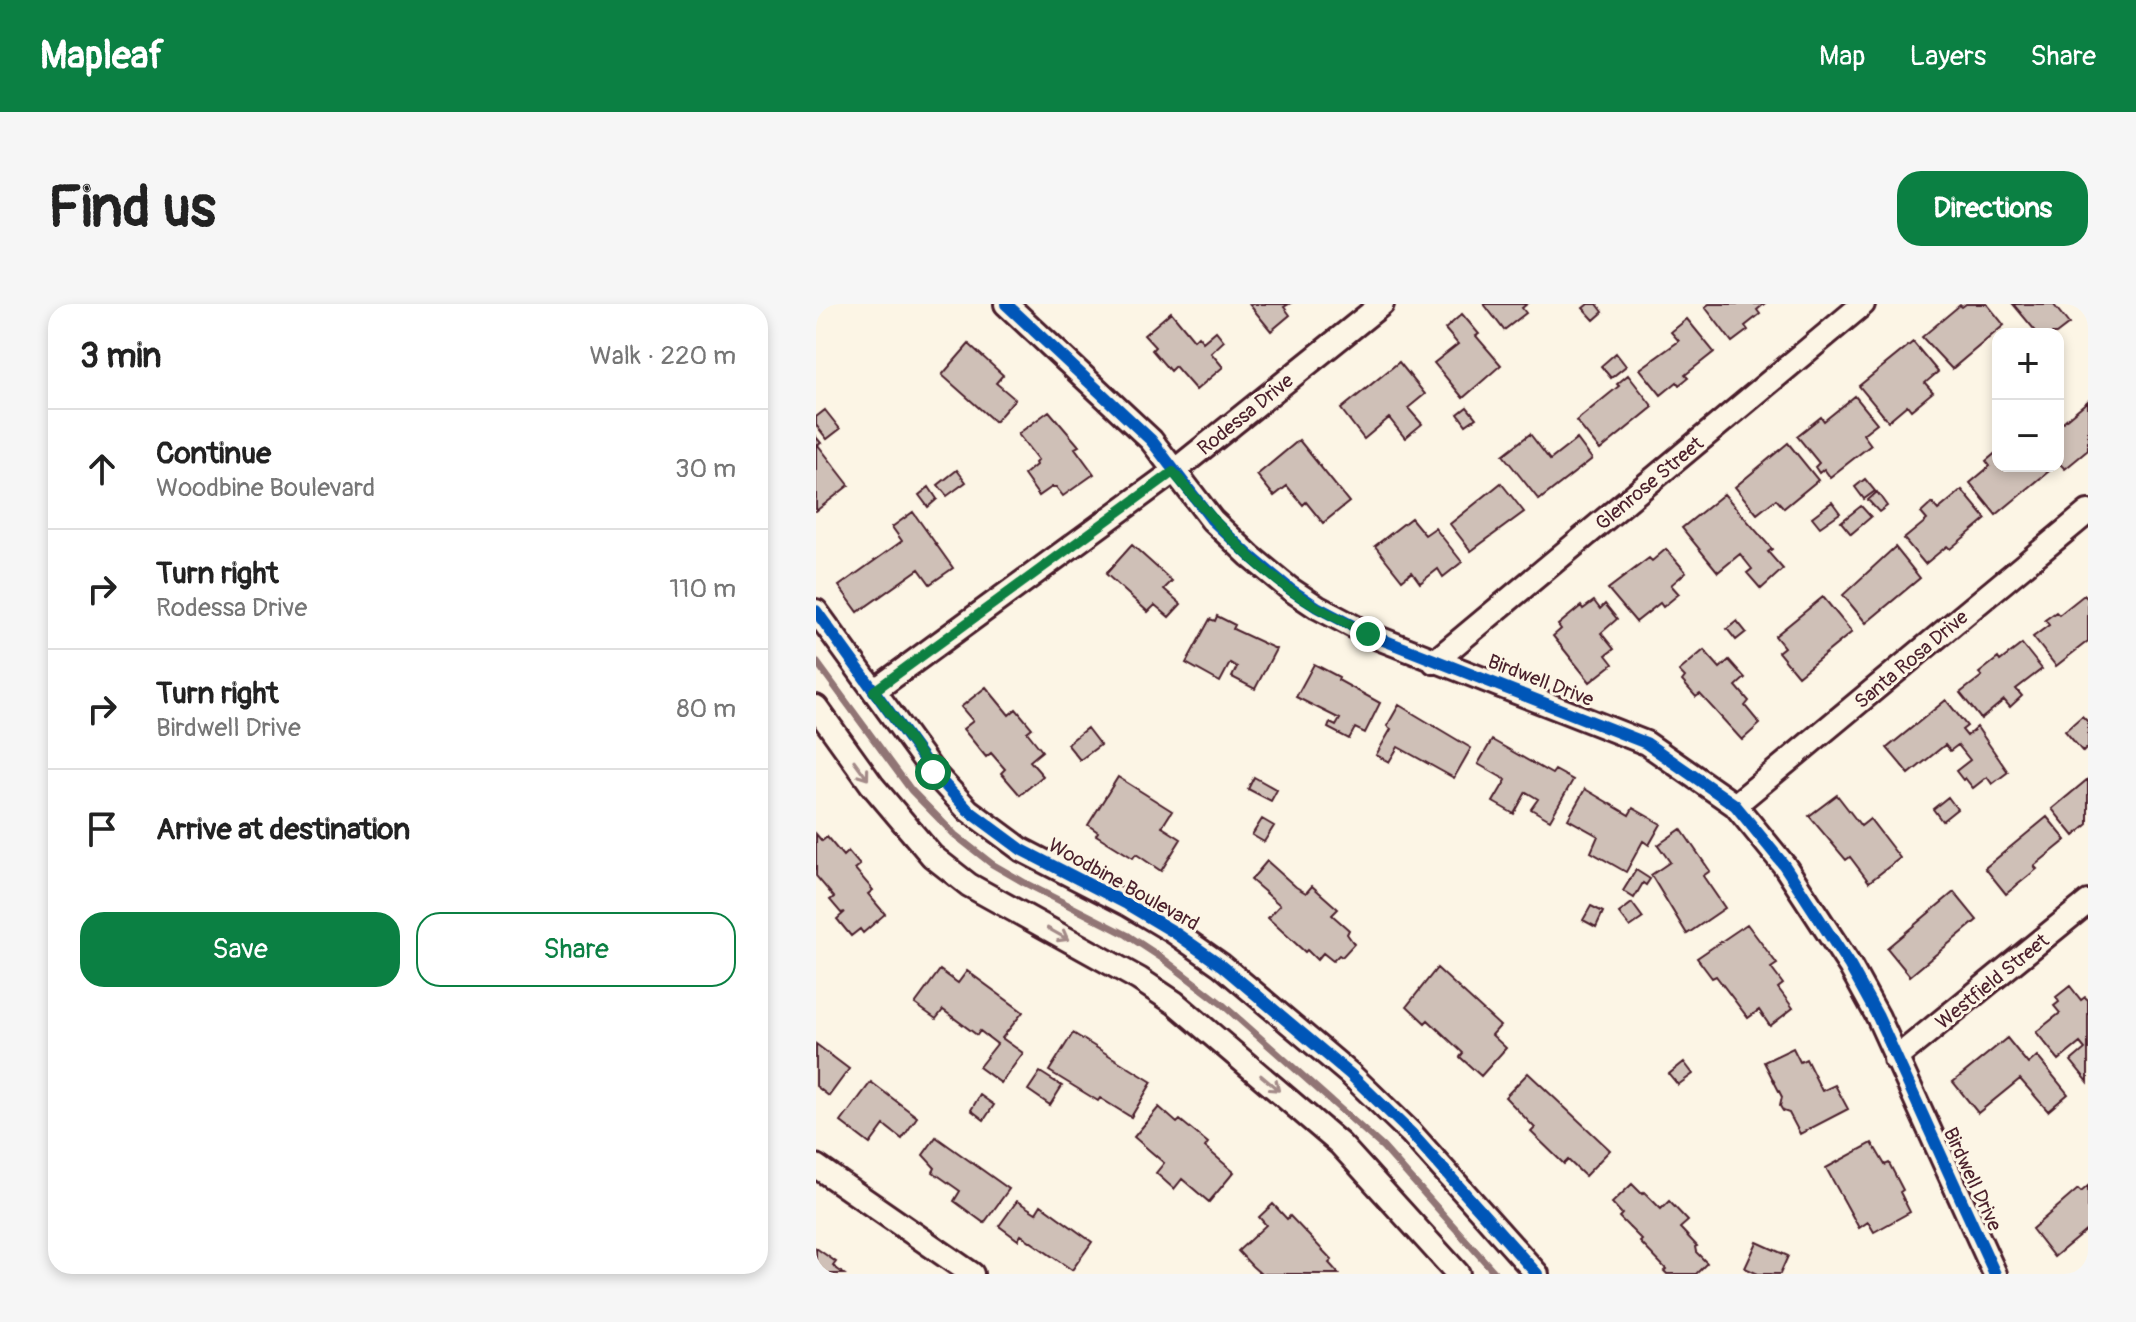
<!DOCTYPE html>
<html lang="en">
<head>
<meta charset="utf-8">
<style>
  body { margin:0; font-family:Pangolin,sans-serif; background:#f6f6f6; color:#222 }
  .controls { position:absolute; right:24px; top:24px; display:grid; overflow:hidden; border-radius:16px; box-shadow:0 4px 12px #0003 }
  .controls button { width:72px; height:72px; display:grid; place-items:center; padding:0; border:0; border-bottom:2px solid #e0e0e0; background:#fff; color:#222; font:40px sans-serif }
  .stop { position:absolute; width:24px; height:24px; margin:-18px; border:6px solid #0b8043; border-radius:50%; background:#fff }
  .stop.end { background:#0b8043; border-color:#fff; box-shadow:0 2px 8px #0008 }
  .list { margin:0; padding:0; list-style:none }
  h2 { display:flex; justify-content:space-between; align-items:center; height:104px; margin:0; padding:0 32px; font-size:34px }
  h2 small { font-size:26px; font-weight:400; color:#767676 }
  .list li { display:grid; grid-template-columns:52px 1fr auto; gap:24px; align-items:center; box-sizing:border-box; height:120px; padding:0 32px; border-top:2px solid #e0e0e0 }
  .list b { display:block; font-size:30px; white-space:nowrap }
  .list p { margin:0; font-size:26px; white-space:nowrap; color:#767676 }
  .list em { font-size:26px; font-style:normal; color:#767676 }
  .actions { display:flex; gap:16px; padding:24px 32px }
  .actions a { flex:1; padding:18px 0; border:2px solid #0b8043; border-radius:24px; text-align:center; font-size:28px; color:#0b8043 }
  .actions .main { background:#0b8043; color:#fff }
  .icon { flex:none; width:44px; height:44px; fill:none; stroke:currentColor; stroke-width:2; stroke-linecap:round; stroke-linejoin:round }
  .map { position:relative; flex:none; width:1272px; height:970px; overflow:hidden; border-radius:24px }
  header { display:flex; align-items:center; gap:48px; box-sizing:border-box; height:112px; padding:0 40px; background:#0b8043; color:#fff }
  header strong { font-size:38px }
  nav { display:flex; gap:44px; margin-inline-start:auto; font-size:28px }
  .intro { display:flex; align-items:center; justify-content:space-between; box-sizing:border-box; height:192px; padding:0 48px }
  h1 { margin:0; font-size:56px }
  .button { padding:20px 36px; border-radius:24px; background:#0b8043; color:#fff; font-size:28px; font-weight:700 }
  main { display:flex; gap:48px; padding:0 48px }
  aside { flex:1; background:#fff; border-radius:24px; box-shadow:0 4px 12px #0003 }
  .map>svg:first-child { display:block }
</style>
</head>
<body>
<header>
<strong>Mapleaf</strong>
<nav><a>Map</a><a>Layers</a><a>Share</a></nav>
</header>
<div class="intro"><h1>Find us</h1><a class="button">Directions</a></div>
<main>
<aside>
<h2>3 min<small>Walk · 220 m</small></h2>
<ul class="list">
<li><svg class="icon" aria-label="ahead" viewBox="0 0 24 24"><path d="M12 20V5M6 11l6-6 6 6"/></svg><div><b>Continue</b><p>Woodbine Boulevard</p></div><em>30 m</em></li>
<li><svg class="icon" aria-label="right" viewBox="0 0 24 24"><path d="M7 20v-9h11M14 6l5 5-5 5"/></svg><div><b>Turn right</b><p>Rodessa Drive</p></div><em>110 m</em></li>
<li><svg class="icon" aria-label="right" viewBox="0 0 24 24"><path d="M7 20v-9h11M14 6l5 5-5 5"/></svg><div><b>Turn right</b><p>Birdwell Drive</p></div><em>80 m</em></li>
<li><svg class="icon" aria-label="arrive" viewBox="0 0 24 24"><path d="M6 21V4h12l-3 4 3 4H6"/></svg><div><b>Arrive at destination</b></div></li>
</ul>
<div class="actions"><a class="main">Save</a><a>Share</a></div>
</aside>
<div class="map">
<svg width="1272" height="970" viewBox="0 0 1272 970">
  <rect width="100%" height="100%" fill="#fcf5e5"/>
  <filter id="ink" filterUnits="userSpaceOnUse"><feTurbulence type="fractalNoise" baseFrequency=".0125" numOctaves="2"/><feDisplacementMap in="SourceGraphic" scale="16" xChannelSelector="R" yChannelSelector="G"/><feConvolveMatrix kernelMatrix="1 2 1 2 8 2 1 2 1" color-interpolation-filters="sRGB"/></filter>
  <g filter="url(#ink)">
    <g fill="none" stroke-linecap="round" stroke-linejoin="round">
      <path stroke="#917474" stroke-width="7" d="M0,357L95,486L139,531L176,560L209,579L311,631L346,654L406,700L567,843L680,970"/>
    </g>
    <path fill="#cfc0b7" stroke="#4a1f2b" stroke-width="2" d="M433,0H473L468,3L474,11L455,27Z
      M668,0H711L706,4L710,9L688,26Z
      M772,0H781L787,8L778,16L767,4Z
      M893,0H948L941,6L944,10L929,22L932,26L916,38L889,3Z
      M1150,0H1171L1188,21L1136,65L1106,33L1144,1L1146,3Z
      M1197,0H1237L1253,20L1240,30H1222Z
      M355,8L378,36L382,32L387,38L400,27L408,37L395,49L407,63L380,86L359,62L354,67L336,46L339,43L328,31Z
      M646,10L663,30L660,32L685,61L647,94L618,59L642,40L629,25Z
      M871,15L898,48L869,71L872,74L863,81L861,78L845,91L824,65L863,37L855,28Z
      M1097,38L1122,68L1109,79L1117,88L1095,106L1091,101L1072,117L1043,82Z
      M153,40L187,71L180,79L199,95L179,118L126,71Z
      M800,49L810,62L795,74L785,62Z
      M583,58L609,90L592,104L606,120L589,134L573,114L548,135L525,105Z
      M812,71L837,103L784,146L760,117L803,82L801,80Z
      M1039,92L1061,119L1047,130L1055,141L1014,173L1008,165L1003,169L999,163L1003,159L981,132L1005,113L1008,117Z
      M1272,97V146L1249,165L1242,158V122Z
      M651,103L660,114L650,121L642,110Z
      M9,106L24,125L11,135L0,121V113Z
      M233,107L263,142L259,144L278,170L247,192L240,183H236L223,192L208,171L220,161L219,159L222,156L202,130Z
      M714,130L734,156L761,135L776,155L723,196L687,151Z
      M0,133L5,139L2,141L33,181L0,207Z
      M483,136L533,198L507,219L490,198L487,201L471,182L458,192L441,171Z
      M972,139L1002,176L968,204L960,195L941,210L919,183Z
      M1182,147V162H1229L1233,167L1180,211L1154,179L1174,162L1170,157Z
      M141,166L150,178L131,192L122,181Z
      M1049,175L1059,187L1048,195L1039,183Z
      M685,179L708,208L655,247L634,220Z
      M113,183L121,195L112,203L103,191Z
      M1146,186L1170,215L1134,245L1131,242L1109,260L1088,235L1111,216L1105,209L1116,199L1122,206Z
      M1061,188L1071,202L1063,208L1052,196Z
      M908,190L956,245L952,248L967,265L945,285L931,269L936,265L924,250L902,268L866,224Z
      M1016,198L1024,209L1004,223L996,213Z
      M1045,202L1055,213L1035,230L1025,218Z
      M97,208L137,264L114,280L103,265L42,308L23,282L86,237L76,223Z
      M595,214L609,231L619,224L646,258L627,273L622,265L604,279L596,268L586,276L559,242Z
      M316,241L356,277L348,285L365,300L353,313L339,301L332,308L290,270Z
      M1079,243L1104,274L1050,319L1027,291Z
      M850,245L870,268L855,281L863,290L847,303L844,299L820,318L792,285L833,254L836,257Z
      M1268,291L1272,295V337L1240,362L1217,333L1233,321L1229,316L1240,308L1243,311Z
      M1007,293L1036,328L982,372L962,348L968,343L959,332Z
      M778,297L784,305L789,300L801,315L785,329L798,345L790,351L797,360L774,378L737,332L745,325L742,321L765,302L767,305Z
      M401,312L419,321L417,325L460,345L439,385L416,373L421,363L414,359L404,378L370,359L394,315L399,317Z
      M921,317L930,328L920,336L911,325Z
      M1206,340L1226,365L1200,385L1206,392L1194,403L1188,396L1165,415L1144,389L1166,372L1163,369L1182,354L1184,357Z
      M888,346L904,364L913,356L929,374L920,382L933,397L929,402L944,420L926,436L884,390L880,393L866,377L869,373L863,367Z
      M498,360L523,373L522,376L564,399L549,429L539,424L533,435L512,424L514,419L520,422L524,415L480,393Z
      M170,383L193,411L200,405L216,424L211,428L226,447L214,457L227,472L204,491L185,469L189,465L175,449L170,453L147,425L157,417L145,403Z
      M1130,396L1151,422L1146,426L1151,432L1161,423L1192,468L1176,480L1171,473L1157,484L1149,474L1147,476L1140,467L1154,456L1142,441L1134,447L1129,441L1093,470L1071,444Z
      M583,401L655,444L638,474L582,443L573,458L560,451L575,425L571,422Z
      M1266,412L1272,418V443L1267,448L1249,427Z
      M271,424L284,441L264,456L251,440Z
      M676,436L736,470L739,466L757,476L734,516L715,505L722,495L710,488L698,510L677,498L690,476L662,460Z
      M302,473L356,507L346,523L365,535L345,567L320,550L317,554L280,531L282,528L272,521Z
      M438,473L461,486L455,497L432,485Z
      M1272,475V520L1258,532L1236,505Z
      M769,485L813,511L817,504L845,520L833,541L827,537L810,568L775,548L782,532L752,515Z
      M1021,491L1045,522L1054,515L1084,554L1053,578L1034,553L1030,556L993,512Z
      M1132,493L1141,505L1126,517L1117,505Z
      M1231,513L1250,536L1218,562L1221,565L1190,590L1169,564Z
      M446,515L458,522L448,538L436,531Z
      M865,525L894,567L887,572L909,604L871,630L835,571L854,558L842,541Z
      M0,530L6,537L11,533L27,552L32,547L44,561L39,565L57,586L52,590L69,610L47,629L44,625L35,632L21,615L29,608L25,609L14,596L18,593L0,572Z
      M451,557L480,583L490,589L496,582L522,605L516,611L533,626L531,630L538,640L526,653L523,651L517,657L507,649L501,656L491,646L489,648L452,614L464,601L435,576Z
      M820,566L834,575L830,581L827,579L818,594L807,587Z
      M1138,588L1161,616L1094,672L1071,644Z
      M816,599L827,614L814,623L803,609Z
      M775,602L787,608L780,623L767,616Z
      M931,620L961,660L955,664L967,680L962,684L977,704L954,722L943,706L932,714L900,672L896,674L881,654Z
      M621,664L684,722L676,731L690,744L665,772L644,753L647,749L612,716L609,719L591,702Z
      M124,666L142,679L151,667L207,708L186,734L207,749L185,779L163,763L181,740L164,727L161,731L127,706L120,715L99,700Z
      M1254,682L1265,696L1269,693L1272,696V778L1255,757L1269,745L1264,739L1243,756L1220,728L1244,709L1238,702L1243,698L1240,693Z
      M257,729L336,778L315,813L284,794L282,797L233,767Z
      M1191,734L1212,760L1221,752L1252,790L1232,807L1204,775L1162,809L1137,778Z
      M0,740L33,765L13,792L0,782Z
      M977,744L984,758L990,755L1006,787L1019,781L1032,805L984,830L973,809L967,807L964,802L966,793L948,758Z
      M868,758L877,770L862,781L853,770Z
      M224,768L246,782L234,801L212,786Z
      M712,769L794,846L769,872L752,856L748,860L715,828L719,824L689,793Z
      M55,778L101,813L86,835L68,821L54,840L25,818Z
      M164,791L178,801L168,816L155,806Z
      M343,803L361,819L364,816L392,839L389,843L418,868L393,898L366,875L358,885L340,869L348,859L318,833Z
      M120,833L193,885L168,919L138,897L144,887L117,868L119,864L107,851Z
      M1056,839L1069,861L1073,859L1087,886L1084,888L1094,908L1058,928L1052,918L1043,924L1010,864Z
      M816,880L826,890L828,888L845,905L853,897L872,917L864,924L881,942L879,943L880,948L891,959L880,970H851L848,967L850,965L824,938L826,936L803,913L806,910L796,899Z
      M1272,882V925L1238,953L1216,925L1262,885L1265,888Z
      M201,897L220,909L225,901L276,938L256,966L205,931L202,936L183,922Z
      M457,900L471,915L474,912L516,956L513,959L523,970H445L436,962L422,947L450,921L443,913Z
      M941,938L972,952L964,970H942L929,964Z
      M0,944L20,958L17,962L28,970H0Z"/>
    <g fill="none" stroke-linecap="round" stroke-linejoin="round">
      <defs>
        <path id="minor" d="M190,0L335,136L396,216L434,252L474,285L501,303L552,330L830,439L919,501L968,561L1034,662L1062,713L1179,970
          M0,307L117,468L152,506L206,546L311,600L358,628L405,661L534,770L595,829L721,970
          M618,358L1047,0
          M58,387L357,168L566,0
          M0,403L56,481L116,552L153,581L323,675L359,699L524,840L642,970
          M919,501L1272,208
          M1079,755L1272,598
          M0,862L156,970"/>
      </defs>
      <use href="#minor" stroke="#4a1f2b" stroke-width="28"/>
      <use href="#minor" stroke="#fcf5e5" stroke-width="22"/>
      <defs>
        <path id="cycleway" d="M190,0L335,136L396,216L434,252L474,285L501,303L552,330L830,439L919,501L968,561L1034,662L1062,713L1179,970
          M0,307L117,468L152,506L206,546L311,600L358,628L405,661L534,770L595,829L721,970"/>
      </defs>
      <use href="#cycleway" stroke="#fcf5e5" stroke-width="17"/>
      <use href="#cycleway" stroke="#0057b8" stroke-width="12"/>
    </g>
    <defs><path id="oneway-shaft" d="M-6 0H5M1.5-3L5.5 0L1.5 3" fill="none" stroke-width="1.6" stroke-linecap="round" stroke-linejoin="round" transform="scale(2)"/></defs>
    <g stroke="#a38a88">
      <use href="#oneway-shaft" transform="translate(45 466) rotate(54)"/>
      <use href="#oneway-shaft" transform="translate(242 630) rotate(29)"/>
      <use href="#oneway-shaft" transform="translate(454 779) rotate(40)"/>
    </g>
  </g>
  <g fill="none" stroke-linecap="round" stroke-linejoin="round" filter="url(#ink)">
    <path stroke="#0b8043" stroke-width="10" d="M117,468L58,387L357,168C399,219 444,271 502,304C518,313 535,321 552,330"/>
  </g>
  <g text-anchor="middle" stroke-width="6" stroke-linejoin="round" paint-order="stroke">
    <g font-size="20" fill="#4a1f2b" stroke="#fcf5e5">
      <text transform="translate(429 110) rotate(-39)" y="7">Rodessa Drive</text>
      <text transform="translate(833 179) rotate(-40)" y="7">Glenrose Street</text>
      <text transform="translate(1095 355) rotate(-40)" y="7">Santa Rosa Drive</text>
      <text transform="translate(725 376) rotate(21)" y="7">Birdwell Drive</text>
      <text transform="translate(308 580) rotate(29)" y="7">Woodbine Boulevard</text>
      <text transform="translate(1176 677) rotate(-39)" y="7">Westfield Street</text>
      <text transform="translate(1157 875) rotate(65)" y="7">Birdwell Drive</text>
    </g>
  </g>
</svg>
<div class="controls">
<button>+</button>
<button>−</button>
</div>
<div class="stop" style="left:117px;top:468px"></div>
<div class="stop end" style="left:552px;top:330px"></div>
</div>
</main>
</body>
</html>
